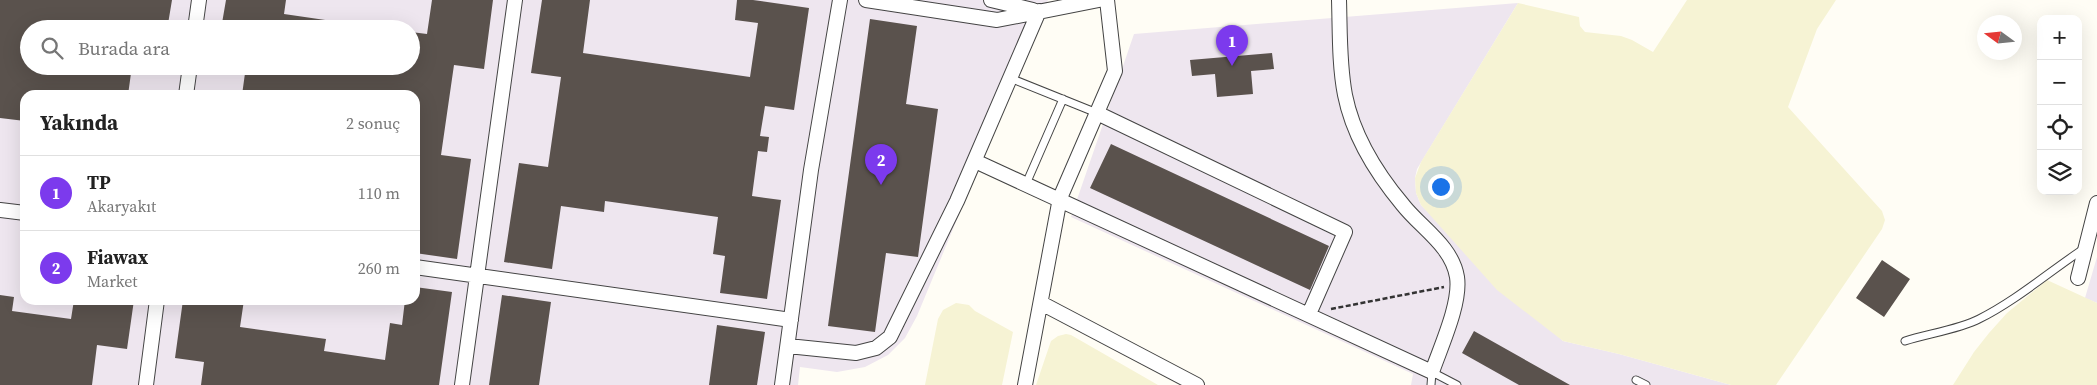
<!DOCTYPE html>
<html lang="tr">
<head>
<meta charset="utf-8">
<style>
  body { margin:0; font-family:"Source Serif 4",serif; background:#f6f6f6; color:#222 }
  .controls { position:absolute; right:15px; top:15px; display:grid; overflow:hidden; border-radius:10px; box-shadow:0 5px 20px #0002 }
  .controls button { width:45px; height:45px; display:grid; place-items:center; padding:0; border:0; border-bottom:1px solid #e0e0e0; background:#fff; color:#222; font:25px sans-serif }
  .compass { position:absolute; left:1977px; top:15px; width:45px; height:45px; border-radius:50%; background:#fff; box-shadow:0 5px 20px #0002; rotate:285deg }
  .you { position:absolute; left:1440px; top:186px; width:18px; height:18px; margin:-12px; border:4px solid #fff; border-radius:50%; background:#1a73e8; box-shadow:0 0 0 8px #1a73e833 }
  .badge { display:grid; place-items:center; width:32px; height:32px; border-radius:50%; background:#7c3aed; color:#fff; font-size:16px; font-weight:700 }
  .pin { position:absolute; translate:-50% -41px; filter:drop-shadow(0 1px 2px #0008) }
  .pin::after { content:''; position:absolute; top:26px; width:18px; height:15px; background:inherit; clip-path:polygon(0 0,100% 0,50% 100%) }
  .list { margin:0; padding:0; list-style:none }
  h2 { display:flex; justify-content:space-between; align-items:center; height:65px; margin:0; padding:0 20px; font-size:21px }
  h2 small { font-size:16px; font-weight:400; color:#767676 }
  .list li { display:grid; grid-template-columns:32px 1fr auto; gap:15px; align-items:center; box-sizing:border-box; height:75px; padding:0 20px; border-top:1px solid #e0e0e0 }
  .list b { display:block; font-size:19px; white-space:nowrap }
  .list p { margin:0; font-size:16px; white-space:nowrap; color:#767676 }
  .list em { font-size:16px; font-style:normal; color:#767676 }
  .icon { flex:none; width:28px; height:28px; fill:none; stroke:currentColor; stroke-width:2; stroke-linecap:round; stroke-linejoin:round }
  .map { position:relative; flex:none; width:2097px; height:385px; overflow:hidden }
  .search { position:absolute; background:#fff; box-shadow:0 5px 20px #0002; left:20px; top:20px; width:400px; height:55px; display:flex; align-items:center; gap:12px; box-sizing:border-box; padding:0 18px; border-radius:28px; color:#767676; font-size:19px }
  .panel { position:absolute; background:#fff; box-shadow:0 5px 20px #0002; left:20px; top:90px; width:400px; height:215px; border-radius:15px }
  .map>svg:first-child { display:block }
</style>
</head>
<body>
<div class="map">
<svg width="2097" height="385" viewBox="0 0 2097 385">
  <rect width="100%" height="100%" fill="#fffdf5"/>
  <path fill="#eee6ef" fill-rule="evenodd" d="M0,0H1048L917,316L905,338L888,355L865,367L837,372L800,367L798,385H0ZM29,29H411V66H29ZM25,95H415V300H25Z
    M1518,3L1417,169L1415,178L1416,193L1421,205L1563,341L1619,354L1731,385H1411L1413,374L1071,217L1134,34Z
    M2097,257V303L2085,298Z"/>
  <path fill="#f6f3d4" d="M1687,0H1836L1817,29L1788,107L1882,211L1885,220L1882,229L1776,385H1731L1619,354L1563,341L1497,290L1421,205L1416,193L1415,178L1421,162L1518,3L1579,17L1580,26L1585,32L1621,36L1632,40L1653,52Z
    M2047,280L2097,303V385H1953L1974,352L1989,333L2007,313Z
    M956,303L969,305L975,311L1013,332L1002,385H925L938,319L943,310Z
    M1066,334L1071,335L1158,385H1036L1051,341L1058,336Z"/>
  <path fill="#5a524d" d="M0,0H172L168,24L139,20L137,29H29V66H132L128,95H25V121L0,118Z
    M226,0H286L284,14L339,22L338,29H221Z
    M432,0H493L484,69L454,65L441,155L471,159L457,259L415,253V95H242L246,66H411V32L427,34Z
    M542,0H590L583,53L750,77L758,23L735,20L737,0H753L809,8L794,110L765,106L760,136L769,137L767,152L758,151L752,196L781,200L767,299L720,293L725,256L713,254L718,217L605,201L604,212L561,206L552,269L504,262L519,163L548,167L561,77L531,73Z
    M870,19L917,26L906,104L938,109L918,257L886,253L875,332L828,326Z
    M1272,53L1274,69L1251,71L1253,94L1217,97L1215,74L1192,76L1190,60Z
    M1111,144L1329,246L1310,290L1090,188Z
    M1882,260L1910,279L1884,317L1856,298Z
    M415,287L452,292L439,385H201L204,362L175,358L183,300H244L240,327L326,339L324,351L385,360L390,323L402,325L405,300H415Z
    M0,295L14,297L12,311L71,319L74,300H134L127,349L97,345L92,385H0Z
    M502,295L551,302L539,385H489Z
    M717,325L765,332L757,385H709Z
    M1474,331L1570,385H1519L1462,353Z"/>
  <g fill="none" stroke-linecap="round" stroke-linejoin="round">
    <defs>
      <path id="lane" d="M1010,78L1097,113
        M1026,184L1063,99
        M1905,341C1927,334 1960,329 1979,319C2017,300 2050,271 2085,248
        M1636,380L1646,385
        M1431,385L1432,372L1457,385"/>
      <path id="street" d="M866,0L997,20L1099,0
        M991,0L1033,10
        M195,29L199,0
        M186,95L190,66
        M1097,113L1345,232L1309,314
        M975,161L1432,372C1441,346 1461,303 1457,277C1452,246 1421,228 1403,205C1377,174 1353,135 1345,95C1339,64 1340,31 1339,0
        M0,210L25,213
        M415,267L791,320
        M2078,278L2097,203
        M1041,303L1197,385
        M788,346L856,353L876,348L890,337L957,201L1039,11
        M146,385L157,300
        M462,385L515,0
        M782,385L811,170L840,0
        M1025,385L1060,198L1115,71L1107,0"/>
    </defs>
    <use href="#lane" stroke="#444" stroke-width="9"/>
    <use href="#street" stroke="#444" stroke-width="16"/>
    <path stroke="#333" stroke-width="2.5" stroke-dasharray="5 2.5" stroke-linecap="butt" d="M1331,309L1444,287"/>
    <use href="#lane" stroke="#fff" stroke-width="7"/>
    <use href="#street" stroke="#fff" stroke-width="14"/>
  </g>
</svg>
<div class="controls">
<button>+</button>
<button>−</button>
<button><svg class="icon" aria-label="locate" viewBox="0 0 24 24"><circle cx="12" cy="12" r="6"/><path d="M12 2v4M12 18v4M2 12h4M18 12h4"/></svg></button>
<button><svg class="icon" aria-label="layers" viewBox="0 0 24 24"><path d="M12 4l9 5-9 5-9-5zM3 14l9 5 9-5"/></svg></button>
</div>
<svg class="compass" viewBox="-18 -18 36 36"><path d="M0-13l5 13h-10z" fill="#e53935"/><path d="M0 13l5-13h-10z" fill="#767676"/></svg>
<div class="you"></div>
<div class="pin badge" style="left:1232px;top:66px">1</div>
<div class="pin badge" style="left:881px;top:185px">2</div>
<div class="search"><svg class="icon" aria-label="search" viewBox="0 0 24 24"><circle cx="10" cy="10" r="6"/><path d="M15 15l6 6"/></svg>Burada ara</div>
<section class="panel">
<h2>Yakında<small>2 sonuç</small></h2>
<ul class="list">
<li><span class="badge">1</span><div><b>TP</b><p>Akaryakıt</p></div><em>110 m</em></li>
<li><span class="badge">2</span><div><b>Fiawax</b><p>Market</p></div><em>260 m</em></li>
</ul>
</section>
</div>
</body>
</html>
